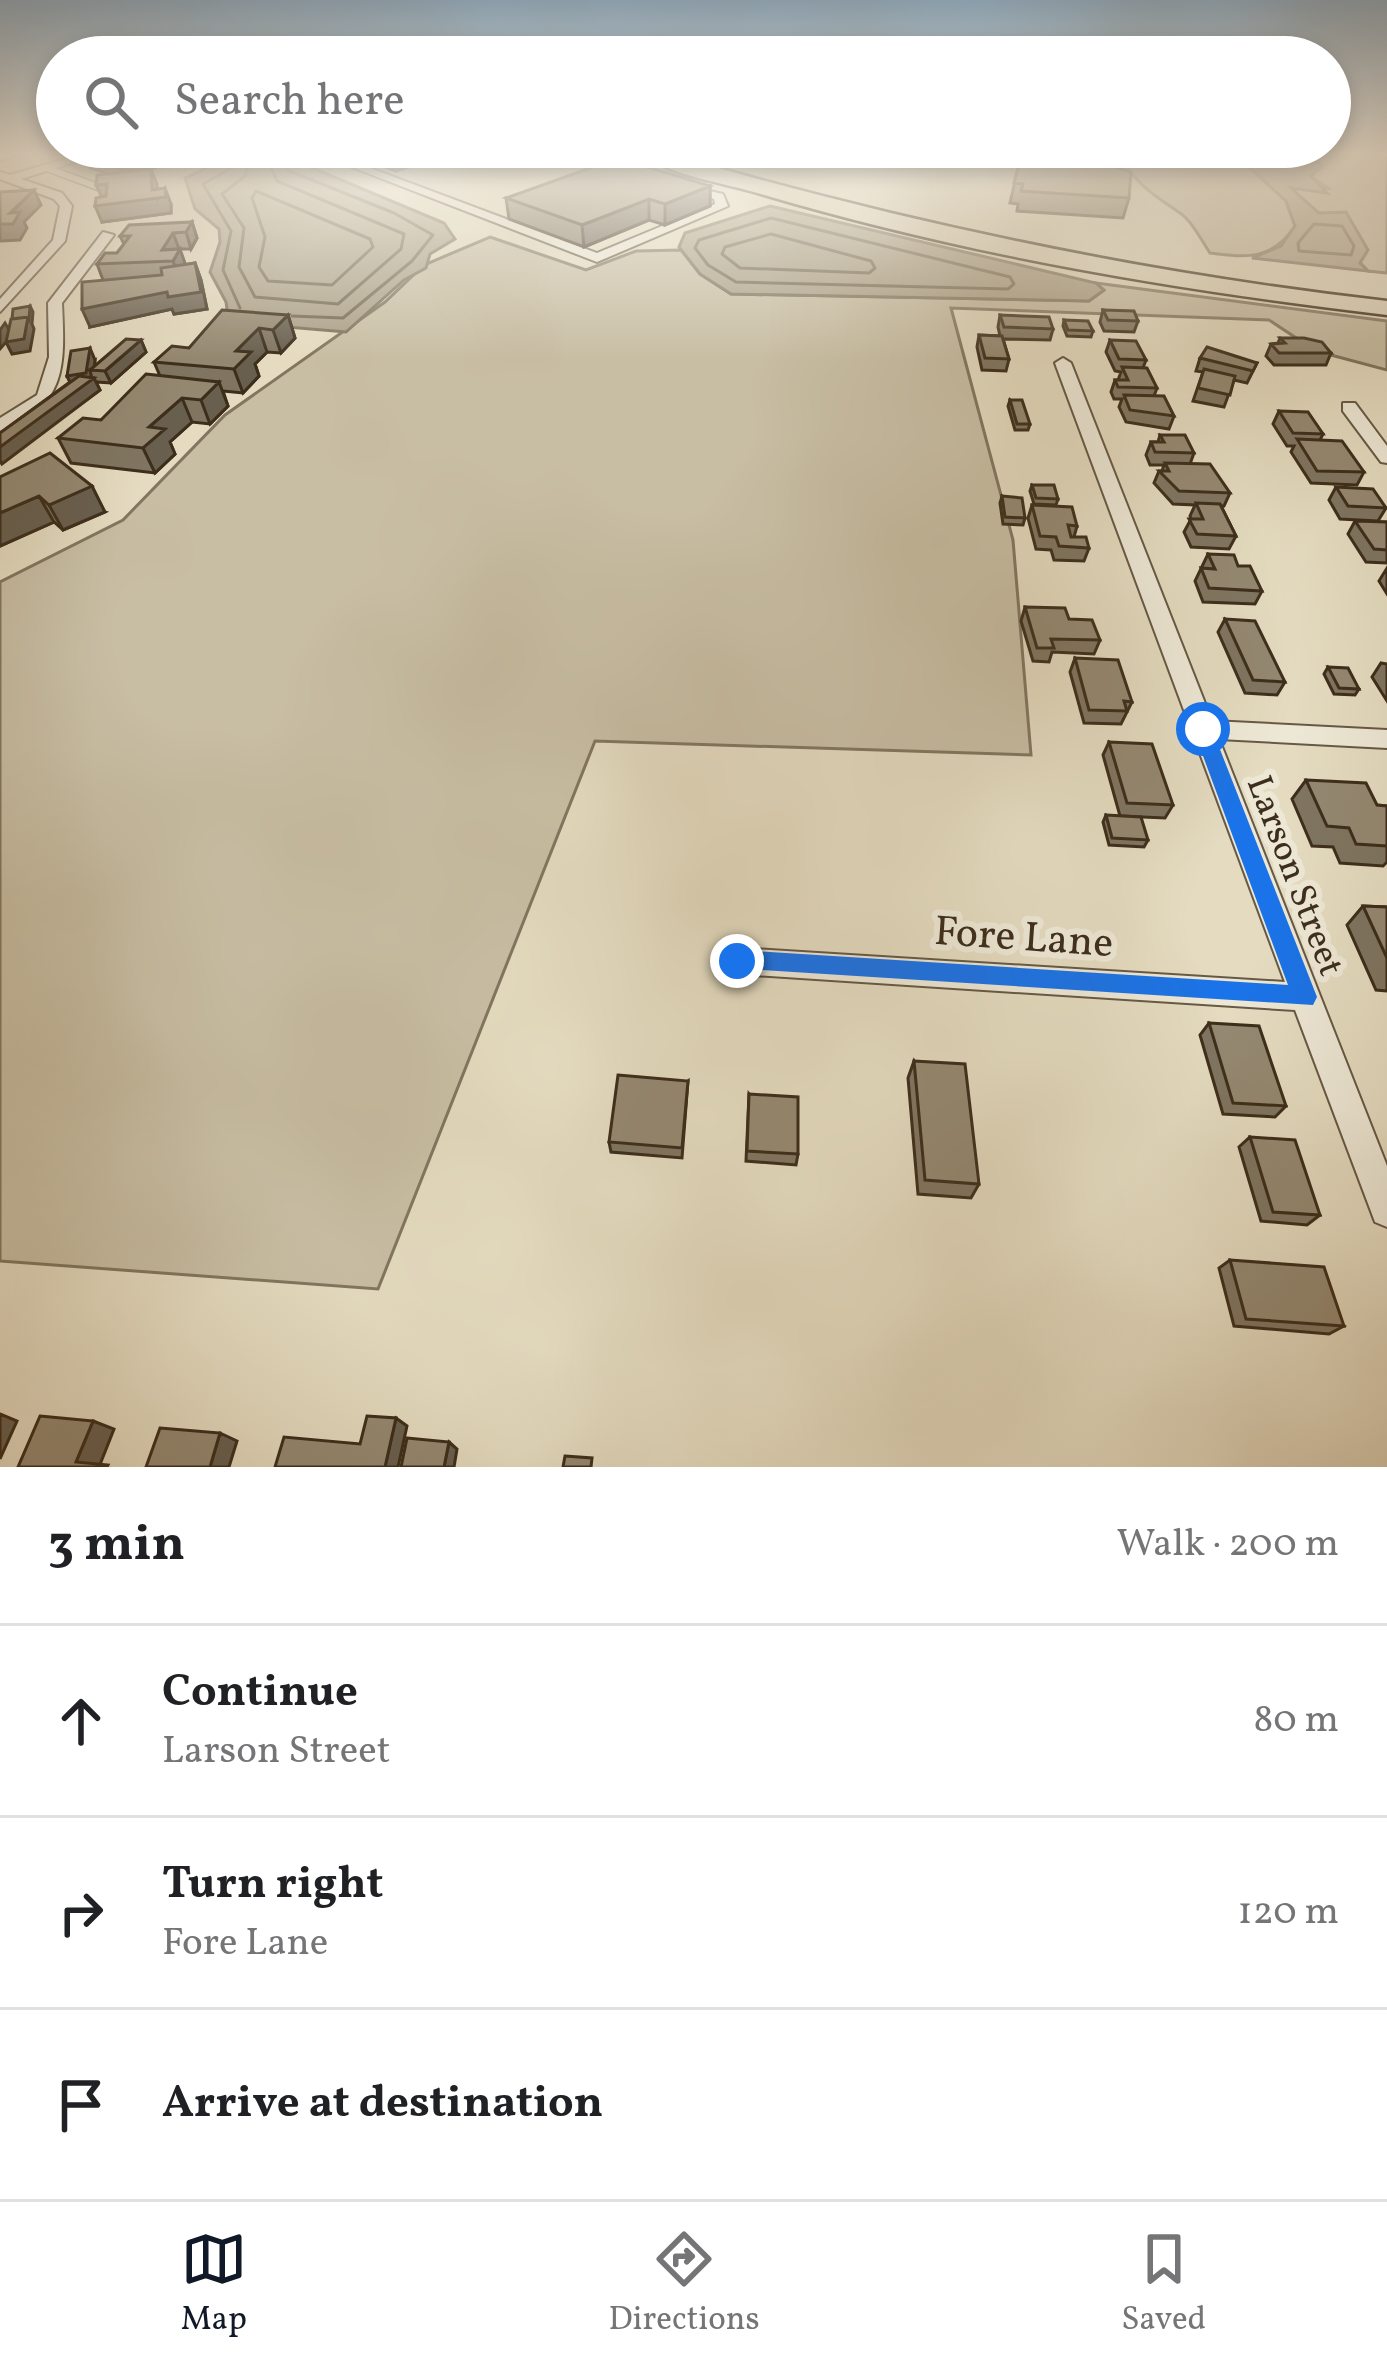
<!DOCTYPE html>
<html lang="en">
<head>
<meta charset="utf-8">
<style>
  body { margin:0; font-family:Vollkorn,serif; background:#f6f6f6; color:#202124 }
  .stop { position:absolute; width:36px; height:36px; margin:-27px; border:9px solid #1a73e8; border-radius:50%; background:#fff }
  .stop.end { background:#1a73e8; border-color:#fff; box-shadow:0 3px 12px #0008 }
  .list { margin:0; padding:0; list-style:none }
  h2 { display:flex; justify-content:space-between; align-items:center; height:156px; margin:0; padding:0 48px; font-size:51px }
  h2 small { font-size:39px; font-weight:400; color:#757577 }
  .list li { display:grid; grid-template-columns:78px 1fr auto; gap:36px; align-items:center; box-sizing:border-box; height:192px; padding:0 48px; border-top:3px solid #e0e0e0 }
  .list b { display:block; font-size:45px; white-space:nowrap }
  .list p { margin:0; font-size:39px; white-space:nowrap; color:#757577 }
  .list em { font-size:39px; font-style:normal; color:#757577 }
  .icon { flex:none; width:66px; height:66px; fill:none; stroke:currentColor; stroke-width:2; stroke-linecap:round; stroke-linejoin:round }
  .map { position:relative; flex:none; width:1387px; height:1467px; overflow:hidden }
  .search { position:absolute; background:#fff; box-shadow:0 6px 18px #0003; left:36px; right:36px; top:36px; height:132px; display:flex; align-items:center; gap:30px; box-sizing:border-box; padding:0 42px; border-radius:66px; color:#757577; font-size:45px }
  .sheet { height:732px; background:#fff }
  nav { display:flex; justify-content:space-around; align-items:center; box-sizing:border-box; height:168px; border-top:3px solid #e0e0e0; background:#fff; font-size:33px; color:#757577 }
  nav a { display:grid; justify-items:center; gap:6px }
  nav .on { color:#111827 }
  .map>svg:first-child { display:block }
</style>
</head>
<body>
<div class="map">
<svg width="1387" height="1467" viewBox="0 0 1387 1467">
  <rect width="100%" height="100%" fill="#e4dbc0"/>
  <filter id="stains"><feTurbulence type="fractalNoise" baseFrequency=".00167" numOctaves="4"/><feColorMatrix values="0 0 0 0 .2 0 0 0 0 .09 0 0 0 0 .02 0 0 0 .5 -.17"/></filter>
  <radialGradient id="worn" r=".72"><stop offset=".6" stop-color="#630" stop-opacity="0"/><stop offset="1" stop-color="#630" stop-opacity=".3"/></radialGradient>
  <path fill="#c8bea4" stroke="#827660" stroke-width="3" d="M1122,154H1235L1286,201L1295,226C1272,260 1248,258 1210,253C1202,241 1192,221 1180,213C1158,198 1129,180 1122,154Z
    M1309,154H1387V273L1368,271L1290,187L1328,188L1310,176L1322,167Z
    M490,237L586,270L636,251L681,250L700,274L731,294L1089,301L1103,291L1096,283L1387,321V370L1316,351L1269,320L951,308L1013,540L1031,755L595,741L378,1289L0,1261V582L123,520L225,415L385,302L424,265Z"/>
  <path fill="#aba088" stroke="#7f725d" stroke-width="3" d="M238,154L289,158L444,223L455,239L430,254L426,268L404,280L346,332L229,322L226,302L210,272L220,242L219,229L195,209L185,178Z
    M1235,154L1313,157L1322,166L1311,176L1327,193L1291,188L1319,213L1346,212L1368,250L1360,263L1368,271L1252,258L1281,246L1295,226L1286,201Z
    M770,206L1096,283L1104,290L1089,301L731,294L700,274L679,247L685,233Z"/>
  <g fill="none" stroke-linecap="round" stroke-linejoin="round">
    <path stroke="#746752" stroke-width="3" d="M236,154L231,168L203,184L231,231L223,270L240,308
      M251,154L245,176L222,194L244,228L239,267L255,297L338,304L401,249L404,234L277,181L265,154
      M280,154L287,170L394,213L433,235L412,261L343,318L292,316
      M256,191L370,239L373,247L332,285L268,281L259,267L265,237L252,198Z
      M771,218L1010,277L1014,284L1008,289L736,282L708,265L695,248L699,240Z
      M1314,224L1342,226L1354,246L1351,255L1299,251L1298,243Z
      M771,234L871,261L875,268L869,273L740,268L722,254L725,247Z"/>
    <defs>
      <path id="service" d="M47,168L101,188"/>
      <path id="minor" d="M83,154H100L21,179L62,193L72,206L65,241L0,312V299L53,240L60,206L54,199L0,179V172L10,175Z
        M318,154H333L597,253L715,204L714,199L675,187V183L723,194L728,206L597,262Z
        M562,154H579L634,171L628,174Z
        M103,232L114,235L62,303C65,367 67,405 0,431V418L37,395L49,357L48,303Z
        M1063,358L1071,363L1212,721L1387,730V748L1219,739L1387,1166V1227L1375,1222L1295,1010L737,974L727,970L722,961L727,952L737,948L1285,982L1055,363Z
        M1343,403H1355L1387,446V463L1381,462L1343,411Z"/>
      <path id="tertiary" d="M0,154H23L0,160Z"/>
      <path id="primary" d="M641,154H669C906,223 1141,273 1387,301V315C1176,290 966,255 761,194C725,183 671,176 641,154Z"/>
    </defs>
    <use href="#service" stroke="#675945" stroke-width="9"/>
    <use href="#minor" stroke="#675945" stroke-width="4"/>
    <use href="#tertiary" stroke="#675945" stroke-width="4"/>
    <use href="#primary" stroke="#3d2e1c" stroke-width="5"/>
    <use href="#service" stroke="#ede8d6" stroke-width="6"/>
    <use href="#minor" fill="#ede8d6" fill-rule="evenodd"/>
    <use href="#tertiary" fill="#ede8d6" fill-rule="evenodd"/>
    <use href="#primary" fill="#e4dbc0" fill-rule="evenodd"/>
  </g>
  <path fill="#7f7561" stroke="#3d2e1c" stroke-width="3" d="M85,154H201L202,157L172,161L151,169L157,189L171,204V213L102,222L101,197L109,174L91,168Z
    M353,154H447L396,171L354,156Z
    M1019,164L1111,166L1129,198L1123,218L1017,211L1018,204L1010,203Z
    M710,186V206L665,225L649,220L584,247L509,219L506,198Z
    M192,222L197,238L191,249H179L185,265L195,263L201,280L207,309L174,314L172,309L90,327L103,280L97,264L117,253L124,244L120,236Z
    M1103,310L1138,321L1134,332L1104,331L1100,322Z
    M288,315L295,338L281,353L267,352L255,364L259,376L243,393L223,391L228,406L210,424L192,422L170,442L175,454L155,473L71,463L58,438L101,420L160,376L154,362L189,348Z
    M1000,315L1053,329L1050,340L1003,339L1009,359L1006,371L982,370L977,347L979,335L1000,336L998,327Z
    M1064,320L1093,331L1091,337L1067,336L1063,326Z
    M1280,338L1331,353L1326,365H1274L1266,356L1271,344L1278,343Z
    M141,340L146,352L111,383L96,382L100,390L0,463V433L70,382L67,376L95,360L94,366Z
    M1110,340L1146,360L1143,368L1157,388L1154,396L1174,416L1169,429L1126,422L1119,407L1122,399H1114L1111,392L1115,380H1118L1121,372L1115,371L1106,352Z
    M1200,358L1257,363L1247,383L1234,380L1224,407L1193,401L1203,372L1196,371Z
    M1010,400L1030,424L1028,430H1015L1008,406Z
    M1279,411L1323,434L1320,440L1364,472L1357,485L1311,483L1291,452L1294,446H1287L1273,424Z
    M1160,435L1194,453L1190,464L1230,493L1224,506H1221L1236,536L1229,549L1191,547L1184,532L1191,519L1190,516L1195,505L1173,504L1154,483L1159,471H1162L1164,465H1150L1146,455L1151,442H1158Z
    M0,477L105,512L63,530L54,522L0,546Z
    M1032,485L1058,499L1056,505L1034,504L1030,491Z
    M1336,487L1386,508L1378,521L1340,519L1329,500Z
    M1002,496L1025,518L1023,525L1003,524L1000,503Z
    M1032,505L1077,526L1074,537L1089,548L1084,561L1054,560L1051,550L1036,549L1028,518Z
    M1355,521L1387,522V563L1366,562L1348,534Z
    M1208,554L1238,566L1262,591L1255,604L1203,602L1195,581Z
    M1387,568V594L1379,581Z
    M1025,607L1069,619L1100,640L1094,654L1052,652L1049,662L1033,661L1021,621Z
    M1225,619L1285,682L1277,695L1245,693L1218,632Z
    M1075,658L1132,702L1121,724L1084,723L1070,672Z
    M1381,663L1387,664V701L1372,677Z
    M1328,667L1359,689L1355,695L1334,694L1324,674Z
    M1109,742L1173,805L1165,818L1120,816L1103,755Z
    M1306,780L1377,805L1387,806V862L1383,866L1340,863L1333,847L1312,846L1292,799Z
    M1106,815L1148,840L1144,847L1109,845L1103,822Z
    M1363,906L1387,907V991L1376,990L1347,925Z
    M1209,1023L1286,1106L1275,1117L1223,1114L1200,1035Z
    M914,1061L979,1184L971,1198L918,1194L908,1078Z
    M688,1081L682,1158L611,1152L609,1142Z
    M749,1094L798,1154L796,1165L746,1161Z
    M1250,1137L1320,1215L1307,1225L1261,1221L1239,1147Z
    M1230,1260L1344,1326L1329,1334L1234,1326L1219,1268Z"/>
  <path fill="#685f4f" stroke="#3d2e1c" stroke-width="3" d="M147,154H201L202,157L172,161L151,169L157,184L158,198L165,188L171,204V213L102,222L95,206L152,190L125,180L119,165Z
    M392,154H447L396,171Z
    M107,184L113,199L103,200L96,185Z
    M710,186V206L665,225V204Z
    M34,190L41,205L24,222L27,228L20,240L0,241V224Z
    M649,199V220L584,247L582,225Z
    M192,222L197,238L191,249L186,232Z
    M173,233L179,249L162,250Z
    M180,249L186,266L179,278L173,261Z
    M195,263L201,280L207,309L174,314L172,309L90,327L82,309Z
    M30,306L33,312L32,324L34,329L30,351L12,354L6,342Z
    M288,315L295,338L281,353L273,330Z
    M5,323L12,335L0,349V330Z
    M259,328L267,352L255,364L259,376L243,393L234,369L236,351Z
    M141,340L146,352L111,383L105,371Z
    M90,348L95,360L94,370H90L92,379L94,378L100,390L2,464L0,460V447L73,388L67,376Z
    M219,382L228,406L210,424L201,400Z
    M182,398L192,422L170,442L175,454L155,473L143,448L149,427Z
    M92,486L105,512L63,530L49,505Z
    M39,496L54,522L0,546V513Z
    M0,1414L17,1421L0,1459Z
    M396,1418L407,1426L398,1467H385Z
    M93,1421L114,1429L99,1467L76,1462Z
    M220,1433L237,1441L229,1467H210Z
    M449,1442L457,1449L454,1467H444Z"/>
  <path fill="#948871" stroke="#3d2e1c" stroke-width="3" d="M88,154H147L119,165Z
    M1029,154H1112L1111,166L1131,172L1129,198L1021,191L1023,184L1014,183L1019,164L1026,165Z
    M618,158L710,186L665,204L649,199L582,225L506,198Z
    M151,169L152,190L165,188L166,197L95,206L96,198L106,196L107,184L96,185L97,175Z
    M34,190L10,213L20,212L13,224H0V192Z
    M192,222L186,232L173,233L162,250L180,249L173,261L97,264L105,253H117L130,236H120L129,225Z
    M195,263L201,292L168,297L167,292L82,309V282L162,275L161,268Z
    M30,306L29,319L28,317L12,319L13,309Z
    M222,310L288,315L273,330L259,328L236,351L251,352L234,369L154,362L172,346L189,348Z
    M1103,310L1134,311L1138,321L1108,320Z
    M1000,315L1049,317L1053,329L1004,327Z
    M28,317L24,339L6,342L11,319Z
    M1064,320L1088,321L1093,331L1068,330Z
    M979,335L1002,336L1009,359L985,358Z
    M1280,338H1304L1322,342L1331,353H1279L1271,344L1285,343Z
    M126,339L141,340L105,371L90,370Z
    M1110,340L1136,341L1146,360L1119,359Z
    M1207,347L1257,363L1253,371L1200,358Z
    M90,348L86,373L67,376L71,351Z
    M1122,367L1147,368L1157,388L1118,387L1115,380H1128Z
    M1204,369L1235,376L1230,395L1198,388Z
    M146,374L219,382L201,400L182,398L149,427L165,429L143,448L58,438L83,418L101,420Z
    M79,376L94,378L0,447V433Z
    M1124,395L1164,396L1174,416L1130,410Z
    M1010,400H1022L1030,424H1017Z
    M1279,411L1308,412L1323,434L1293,433Z
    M1160,435H1185L1194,453L1155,452L1151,442H1164Z
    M1297,439L1342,441L1364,472L1317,471Z
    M50,453L92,486L49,505L39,496L0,513V477Z
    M1165,463L1210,464L1230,493L1179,491L1159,471H1169Z
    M1032,485H1054L1058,499L1036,498Z
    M1336,487L1373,489L1386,508L1348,506Z
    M1002,496L1022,498L1025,518L1005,517Z
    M1196,503L1220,504L1236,536L1197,534L1189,519H1203Z
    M1032,505L1072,507L1077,526L1068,525L1071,537H1086L1089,548L1059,546L1056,537L1040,536Z
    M1355,521L1387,522V550L1374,549Z
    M1208,554L1234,555L1238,566H1250L1262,591L1209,588L1201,568L1215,569Z
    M1025,607L1065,608L1069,619L1092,620L1100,640L1051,639L1054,648H1037Z
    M1225,619L1255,621L1285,682L1253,680Z
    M1075,658L1118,660L1132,702L1124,701L1127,711L1089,710Z
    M1328,667L1348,668L1359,689L1339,688Z
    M1109,742L1152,744L1173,805L1127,803Z
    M1306,780L1366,783L1377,805L1387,806V846L1356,844L1349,828L1327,826Z
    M1106,815L1141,817L1148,840L1112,838Z
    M1363,906L1387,907V958Z
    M1209,1023L1259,1026L1286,1106L1233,1103Z
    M914,1061L965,1064L979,1184L925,1180Z
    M618,1075L688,1081L682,1148L609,1142Z
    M749,1094L798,1097V1154L747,1151Z
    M1250,1137L1295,1140L1320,1215L1273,1212Z
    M1230,1260L1324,1267L1344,1326L1246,1319Z
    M40,1416L93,1421L76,1462L108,1465L107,1467H18Z
    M367,1416L396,1418L385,1467H275L284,1437L360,1444Z
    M160,1428L220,1433L210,1467H146Z
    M407,1438L449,1442L444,1467H401Z
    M565,1456L592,1458L591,1467H563Z"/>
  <linearGradient id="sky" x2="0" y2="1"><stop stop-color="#8facc2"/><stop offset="0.43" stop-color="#f3efe3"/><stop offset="1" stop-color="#f3efe3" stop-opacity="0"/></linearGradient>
  <rect width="1387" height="359" fill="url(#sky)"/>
  <path fill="#1a73e8" d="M1196,724L1212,729L1317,997L1313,1005L729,968L726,961L737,950L1288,985L1193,729Z"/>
  <g text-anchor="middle" stroke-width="12" stroke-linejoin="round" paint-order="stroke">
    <g font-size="36" fill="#3d2e1c" stroke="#ede8d6">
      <text transform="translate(1297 875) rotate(69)" y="13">Larson Street</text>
    </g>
    <g font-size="42" fill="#3d2e1c" stroke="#ede8d6">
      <text transform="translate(1024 935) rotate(4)" y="15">Fore Lane</text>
    </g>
  </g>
  <rect width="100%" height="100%" filter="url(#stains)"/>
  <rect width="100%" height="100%" fill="url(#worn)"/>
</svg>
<div class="stop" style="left:1203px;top:729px"></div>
<div class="stop end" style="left:737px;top:961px"></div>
<div class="search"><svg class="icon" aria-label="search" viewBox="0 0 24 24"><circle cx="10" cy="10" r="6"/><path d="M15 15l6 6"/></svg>Search here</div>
</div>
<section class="sheet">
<h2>3 min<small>Walk · 200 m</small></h2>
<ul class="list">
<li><svg class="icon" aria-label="ahead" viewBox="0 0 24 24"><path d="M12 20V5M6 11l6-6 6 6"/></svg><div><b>Continue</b><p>Larson Street</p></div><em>80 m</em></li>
<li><svg class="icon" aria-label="right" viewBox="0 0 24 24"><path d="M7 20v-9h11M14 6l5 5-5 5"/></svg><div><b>Turn right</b><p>Fore Lane</p></div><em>120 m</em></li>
<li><svg class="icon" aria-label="arrive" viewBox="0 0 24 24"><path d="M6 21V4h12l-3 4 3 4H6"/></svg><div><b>Arrive at destination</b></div></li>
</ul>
</section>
<nav>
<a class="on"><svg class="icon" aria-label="map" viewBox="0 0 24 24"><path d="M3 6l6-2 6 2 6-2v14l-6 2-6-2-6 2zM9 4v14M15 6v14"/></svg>Map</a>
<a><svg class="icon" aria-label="directions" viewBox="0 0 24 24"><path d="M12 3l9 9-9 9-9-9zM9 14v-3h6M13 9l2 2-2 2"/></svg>Directions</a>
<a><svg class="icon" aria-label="saved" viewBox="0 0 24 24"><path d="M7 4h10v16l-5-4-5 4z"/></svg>Saved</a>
</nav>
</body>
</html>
